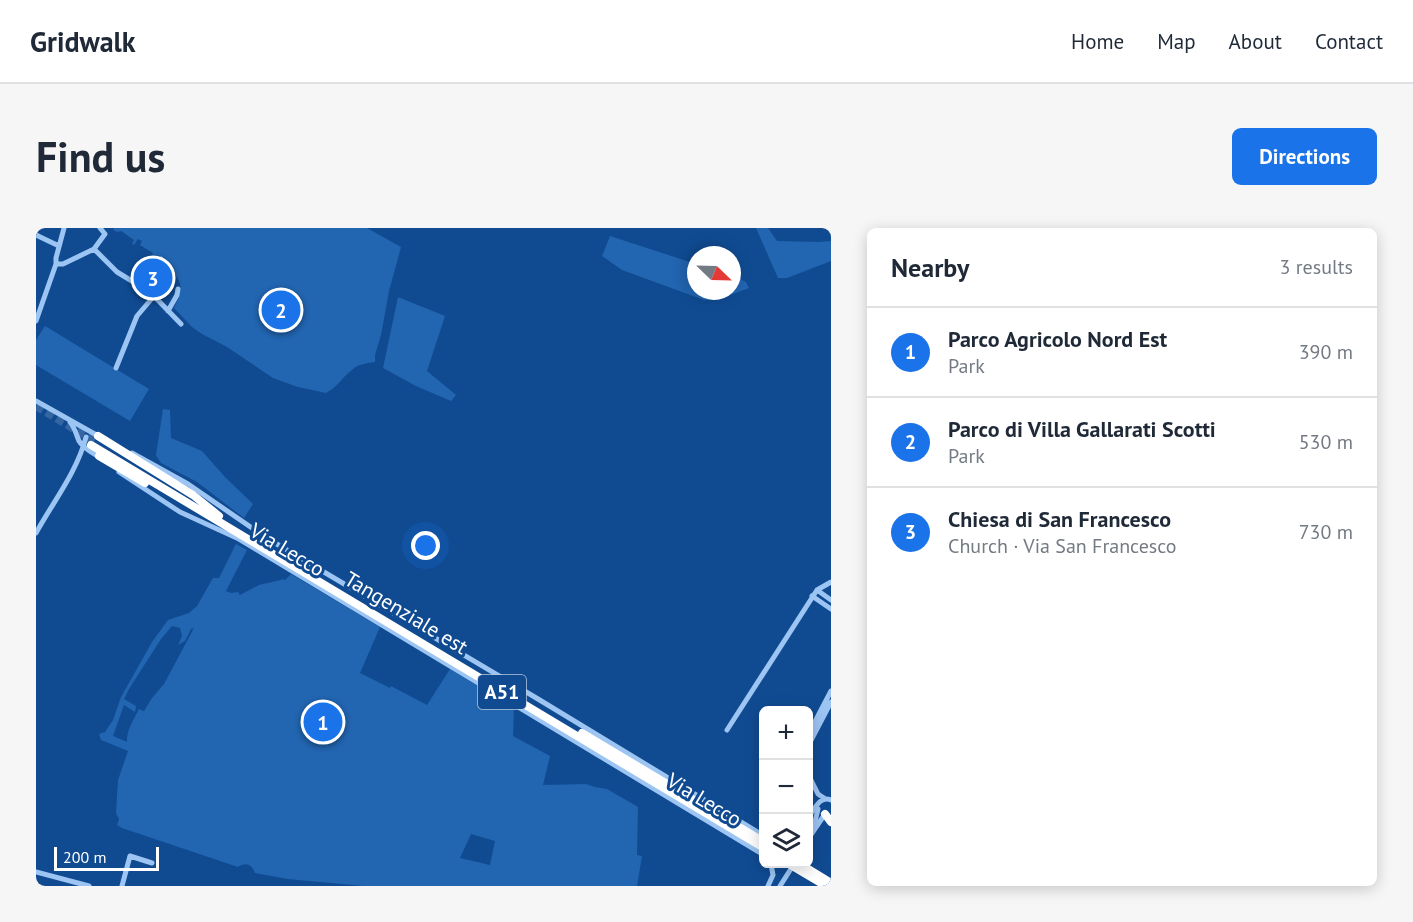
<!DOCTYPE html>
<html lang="en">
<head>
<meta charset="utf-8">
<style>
  body { margin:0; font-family:"PT Sans",sans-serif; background:#f6f6f7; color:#1f2937 }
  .controls { position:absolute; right:18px; bottom:18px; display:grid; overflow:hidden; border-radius:9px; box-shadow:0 3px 15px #0003 }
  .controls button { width:54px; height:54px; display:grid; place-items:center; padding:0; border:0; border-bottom:2px solid #e0e1e3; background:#fff; color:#1f2937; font:30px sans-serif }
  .compass { position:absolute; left:651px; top:18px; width:54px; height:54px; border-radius:50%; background:#fff; box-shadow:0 3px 15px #0003; rotate:113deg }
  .scale { position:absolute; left:18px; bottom:15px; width:105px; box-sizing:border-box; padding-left:6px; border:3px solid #fff; border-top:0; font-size:16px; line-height:21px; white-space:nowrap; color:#fff; -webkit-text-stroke:4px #104b92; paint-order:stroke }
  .you { position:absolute; left:390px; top:318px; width:21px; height:21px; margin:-15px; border:4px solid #fff; border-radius:50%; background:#1a73e8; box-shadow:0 0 0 9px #1a73e833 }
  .badge { display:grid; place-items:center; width:39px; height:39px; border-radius:50%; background:#1a73e8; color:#fff; font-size:20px; font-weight:700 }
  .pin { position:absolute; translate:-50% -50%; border:3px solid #fff; box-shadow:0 2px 6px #0006 }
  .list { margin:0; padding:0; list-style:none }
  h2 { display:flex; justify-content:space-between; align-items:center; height:78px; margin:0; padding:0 24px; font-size:26px }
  h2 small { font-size:20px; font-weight:400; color:#747a83 }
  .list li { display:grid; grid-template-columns:39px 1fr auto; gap:18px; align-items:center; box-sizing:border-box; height:90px; padding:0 24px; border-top:2px solid #e0e1e3 }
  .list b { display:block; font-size:22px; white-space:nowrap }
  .list p { margin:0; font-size:20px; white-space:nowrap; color:#747a83 }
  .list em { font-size:20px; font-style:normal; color:#747a83 }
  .icon { flex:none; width:33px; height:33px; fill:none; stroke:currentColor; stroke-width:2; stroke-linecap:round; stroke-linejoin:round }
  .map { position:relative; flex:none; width:795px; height:658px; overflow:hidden; border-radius:9px }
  header { display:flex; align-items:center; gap:36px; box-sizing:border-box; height:84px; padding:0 30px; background:#fff; border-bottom:2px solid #e0e1e3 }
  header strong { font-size:28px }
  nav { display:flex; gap:33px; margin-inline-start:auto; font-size:21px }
  .intro { display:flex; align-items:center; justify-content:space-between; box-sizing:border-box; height:144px; padding:0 36px }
  h1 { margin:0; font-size:42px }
  .button { padding:15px 27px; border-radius:9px; background:#1a73e8; color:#fff; font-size:21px; font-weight:700 }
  main { display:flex; gap:36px; padding:0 36px }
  aside { flex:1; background:#fff; border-radius:9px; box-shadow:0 3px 15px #0003 }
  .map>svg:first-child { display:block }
</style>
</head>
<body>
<header>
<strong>Gridwalk</strong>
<nav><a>Home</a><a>Map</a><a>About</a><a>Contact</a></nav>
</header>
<div class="intro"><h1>Find us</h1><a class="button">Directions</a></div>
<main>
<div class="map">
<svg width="795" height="658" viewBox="0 0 795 658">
  <rect width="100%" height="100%" fill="#104b92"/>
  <path fill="#2265b1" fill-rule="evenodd" d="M78,0H331L365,19L353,63L345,107L339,127V134C331,135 322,136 316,142C305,150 303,158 290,165L262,159L237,150L191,119L166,106L156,99L138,80C145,66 149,55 136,44L138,41L116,26L117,25L104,17L106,13L102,11L98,17L96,16L98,12L85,3L82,4L77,2Z
    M720,0H732L741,13L783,14L795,13V33L751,50H742Z
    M574,8L660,36V63H696V47L710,54L713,60L684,71L668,72L586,42L566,28Z
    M362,69L409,88L391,143L420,167L415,173L380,158L347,140Z
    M9,98L113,161L94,193L0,137V112Z
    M127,181L134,182L135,210L166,223L189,249L217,276L208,290L161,254L125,235L120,227Z
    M200,316L211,322L190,363L195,365L202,364L204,367L223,357L245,352L246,351L249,352L255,346L344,399L324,445L354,460L355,458L391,477L414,441L478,480L477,508L514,528L507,557L550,556L559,559L571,561L602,579L601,627L606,628L601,658H327L252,651L219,645C216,636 209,634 202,639L86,600L81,597L83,591L80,585L82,552L92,523L65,512L63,506L69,504L77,492L85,469L116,414L132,392L153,385L161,378L177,350H183ZM136,398L144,400L146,408L142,417L149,413L155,401L158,400L128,456L116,470L108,483L103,481C98,491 90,503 91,514L77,508L88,477L99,484L100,478L88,471L93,461L125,411ZM435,606L459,613L454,637L424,630Z"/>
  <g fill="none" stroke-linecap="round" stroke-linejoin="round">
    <path stroke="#3466a2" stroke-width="8" stroke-dasharray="8 4" stroke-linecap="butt" d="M0,178L61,215"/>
    <path stroke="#9cc5f3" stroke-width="5" d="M0,7L23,18
      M58,21L69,6L64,0
      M20,36H27L58,21L81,44L114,64L145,96
      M114,64L123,45L125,31
      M132,83L141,67L142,61
      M0,93L20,36V30L28,0
      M80,140L101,88L118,68
      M0,173L64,209
      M34,194C39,200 40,206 43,213C47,220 57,225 63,229
      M96,225L152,256L229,309L502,471L728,608
      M83,244L144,284L203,311L728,627
      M0,305C17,274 41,244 50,209
      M781,362L795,372
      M776,368L795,381
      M691,502L781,362L795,354
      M772,507L795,463
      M772,518L795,474
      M772,546L782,566L788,570
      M772,589C779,581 784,567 795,572
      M778,598L782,581
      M772,611L789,586
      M0,644L53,658
      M86,658L94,628L116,635
      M732,658L737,647L735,636
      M744,658L758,636"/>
    <path stroke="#fff" stroke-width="8" d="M62,208L157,267L183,288
      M55,217L728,620
      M63,228L109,255
      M546,505L728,614
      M789,586L795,594
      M753,636L790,658
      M764,636L795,655"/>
  </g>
  <g text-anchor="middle" stroke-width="6" stroke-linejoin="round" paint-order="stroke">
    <rect fill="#104b92" stroke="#b7c9de" stroke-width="1.5" x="442" y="447" width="48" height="34" rx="4.5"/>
    <g font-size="20" font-weight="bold" fill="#fff">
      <text x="466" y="471">A51</text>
    </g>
    <g font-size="21" fill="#fff" stroke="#104b92">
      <text transform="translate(251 322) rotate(31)" y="7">Via Lecco</text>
      <text transform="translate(370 385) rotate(31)" y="7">Tangenziale est</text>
      <text transform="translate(668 572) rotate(31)" y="7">Via Lecco</text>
    </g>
  </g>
</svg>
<div class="controls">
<button>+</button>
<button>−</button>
<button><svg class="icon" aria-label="layers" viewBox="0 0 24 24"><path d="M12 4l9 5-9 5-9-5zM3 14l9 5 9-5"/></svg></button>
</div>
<svg class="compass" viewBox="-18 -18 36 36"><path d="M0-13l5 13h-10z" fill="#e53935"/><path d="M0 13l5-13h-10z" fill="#747a83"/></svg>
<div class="scale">200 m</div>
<div class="you"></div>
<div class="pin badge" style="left:287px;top:494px">1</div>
<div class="pin badge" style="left:245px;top:82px">2</div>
<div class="pin badge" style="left:117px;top:50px">3</div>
</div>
<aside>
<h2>Nearby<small>3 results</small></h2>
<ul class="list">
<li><span class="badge">1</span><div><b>Parco Agricolo Nord Est</b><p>Park</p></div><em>390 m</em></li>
<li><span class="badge">2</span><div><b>Parco di Villa Gallarati Scotti</b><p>Park</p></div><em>530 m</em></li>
<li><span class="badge">3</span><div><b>Chiesa di San Francesco</b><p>Church · Via San Francesco</p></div><em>730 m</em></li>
</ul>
</aside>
</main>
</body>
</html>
